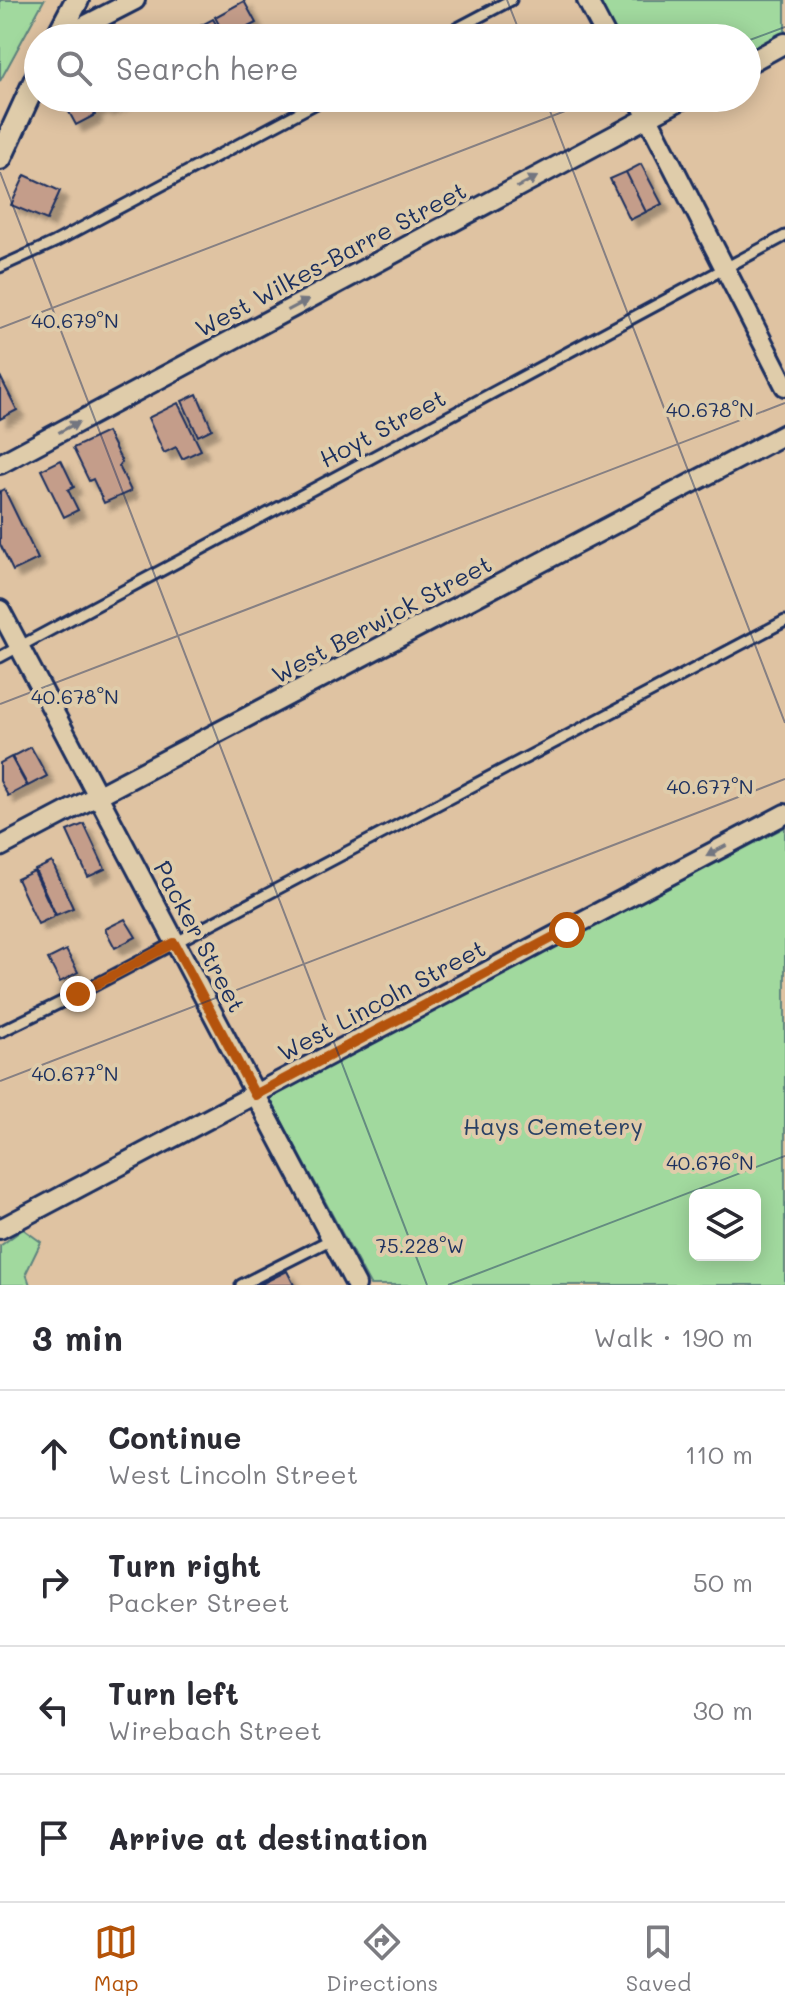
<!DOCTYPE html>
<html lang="en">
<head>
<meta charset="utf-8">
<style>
  body { margin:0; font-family:Mali,sans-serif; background:#f7f7f7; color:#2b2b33 }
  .controls { position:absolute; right:24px; bottom:24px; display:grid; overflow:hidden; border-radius:12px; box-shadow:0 4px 20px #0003 }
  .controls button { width:72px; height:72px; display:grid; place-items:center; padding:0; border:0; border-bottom:2px solid #e1e1e2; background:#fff; color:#2b2b33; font:40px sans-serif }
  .stop { position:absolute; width:24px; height:24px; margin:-18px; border:6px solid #b45309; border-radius:50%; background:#fff }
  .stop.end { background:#b45309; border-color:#fff; box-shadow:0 2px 8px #0008 }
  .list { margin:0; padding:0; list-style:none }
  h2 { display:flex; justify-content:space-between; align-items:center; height:104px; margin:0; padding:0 32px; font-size:34px }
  h2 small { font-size:26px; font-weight:400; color:#7c7c81 }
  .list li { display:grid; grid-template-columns:52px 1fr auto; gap:24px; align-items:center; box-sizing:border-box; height:128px; padding:0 32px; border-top:2px solid #e1e1e2 }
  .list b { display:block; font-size:30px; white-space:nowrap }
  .list p { margin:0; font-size:26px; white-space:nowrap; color:#7c7c81 }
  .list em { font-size:26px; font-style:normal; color:#7c7c81 }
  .icon { flex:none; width:44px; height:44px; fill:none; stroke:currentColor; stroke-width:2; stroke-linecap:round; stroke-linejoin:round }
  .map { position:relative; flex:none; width:785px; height:1285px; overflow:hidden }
  .search { position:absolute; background:#fff; box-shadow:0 4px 20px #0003; left:24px; right:24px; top:24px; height:88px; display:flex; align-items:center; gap:20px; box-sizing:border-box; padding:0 28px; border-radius:44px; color:#7c7c81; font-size:30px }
  .sheet { height:616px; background:#fff }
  nav { display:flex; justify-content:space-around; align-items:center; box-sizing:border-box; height:112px; border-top:2px solid #e1e1e2; background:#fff; font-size:22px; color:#7c7c81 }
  nav a { display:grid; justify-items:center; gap:4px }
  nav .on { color:#b45309 }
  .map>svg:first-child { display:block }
</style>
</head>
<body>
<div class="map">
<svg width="785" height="1285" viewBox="0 0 785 1285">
  <defs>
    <filter id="shadow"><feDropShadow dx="7" dy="7" stdDeviation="2" flood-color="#0004"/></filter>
  </defs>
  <rect width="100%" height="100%" fill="#dfc3a2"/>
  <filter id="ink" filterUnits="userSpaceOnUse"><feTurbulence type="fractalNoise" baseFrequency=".0125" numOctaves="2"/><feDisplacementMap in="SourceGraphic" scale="16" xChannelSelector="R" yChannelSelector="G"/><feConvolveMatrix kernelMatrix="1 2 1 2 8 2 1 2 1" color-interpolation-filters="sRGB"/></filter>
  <g filter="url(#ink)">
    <path fill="#a1d99e" stroke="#5e847e" stroke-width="2" fill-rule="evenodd" d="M0,0H44L0,81Z
      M587,0H785V43L747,64V38H607Z
      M785,827V1285H370L269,1097ZM695,1195H755V1255H695Z
      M23,1229L41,1242L26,1273L30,1285H0V1246Z"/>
    <path fill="#c49d8a" stroke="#1b2f5e" stroke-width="2" filter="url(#shadow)" d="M244,1L256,23L246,28L249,33L239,38H226L215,17Z
      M213,19L224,38H187L185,34Z
      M99,98L103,105L93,110L95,115L76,125L62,99Z
      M100,98H126V99L106,109Z
      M641,164L662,204L646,212L626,172Z
      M626,172L646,212L630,220L610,179Z
      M25,175L60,191L47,220L11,205Z
      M0,376L17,410L0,419Z
      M197,394L212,429L198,436L182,401Z
      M178,403L201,450L182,459L176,447L164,453L148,418Z
      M107,432L122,462L119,466L131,491L104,503L93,479L89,481L73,448Z
      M61,460L74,487L68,490L78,510L64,517L41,470Z
      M4,489L38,559L13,571L0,544V491Z
      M31,747L47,776L28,786L12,757Z
      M11,757L27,786L8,796L0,781V763Z
      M84,824L105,869L88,877L67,831Z
      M52,862L73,908L56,915L35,870Z
      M34,871L55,916L38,924L17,879Z
      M125,919L136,937L115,948L105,929Z
      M66,950L78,972L60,982L48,959Z
      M287,1271L294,1285H259Z"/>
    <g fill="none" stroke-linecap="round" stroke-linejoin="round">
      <defs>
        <path id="service" d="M439,38L511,0
          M0,267L55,242L326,98
          M0,657L785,236
          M0,1032L78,994L785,621
          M241,1285L332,1239"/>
        <path id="minor" d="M587,0L607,38
          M61,38L135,0
          M747,64L785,43
          M638,98L785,386
          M0,464L684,98
          M0,610L356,1285
          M0,847L785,434
          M0,1229L785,814"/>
        <path id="tertiary" d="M57,38L77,0
          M0,158L38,75"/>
      </defs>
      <use href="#service" stroke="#1b2f5e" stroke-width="15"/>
      <use href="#minor" stroke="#1b2f5e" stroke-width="24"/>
      <use href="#tertiary" stroke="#1b2f5e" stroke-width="28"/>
      <use href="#service" stroke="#dfccaa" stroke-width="9"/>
      <use href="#minor" stroke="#dfccaa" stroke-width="18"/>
      <use href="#tertiary" stroke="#dfccaa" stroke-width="22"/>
    </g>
    <defs><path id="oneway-solid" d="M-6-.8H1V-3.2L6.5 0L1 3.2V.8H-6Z" transform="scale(2)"/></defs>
    <g fill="#737680">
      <use href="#oneway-solid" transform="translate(527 182) rotate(-28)"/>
      <use href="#oneway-solid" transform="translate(298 305) rotate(-28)"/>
      <use href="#oneway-solid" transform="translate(69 427) rotate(-28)"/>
      <use href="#oneway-solid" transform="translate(716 851) rotate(152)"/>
    </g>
  </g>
  <g fill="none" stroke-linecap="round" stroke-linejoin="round" filter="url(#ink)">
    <path stroke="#b45309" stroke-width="10" d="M78,994L174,943L255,1095L567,930"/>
  </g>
  <path fill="none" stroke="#1b2f5e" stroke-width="2" stroke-opacity="0.45" d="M507,0L522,38M747,41L785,27M545,98L785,723M0,172L427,1285M0,328L599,98M0,704L785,403M0,1081L785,779M448,1285L785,1156"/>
  <g text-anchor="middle" stroke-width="8" stroke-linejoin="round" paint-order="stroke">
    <g font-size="24" fill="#1b2f5e" stroke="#dfccaa">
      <text transform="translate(331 260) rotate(-28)" y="8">West Wilkes-Barre Street</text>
      <text transform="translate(383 429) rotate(-28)" y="8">Hoyt Street</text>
      <text transform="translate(382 620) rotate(-28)" y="8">West Berwick Street</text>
      <text transform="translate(199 937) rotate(62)" y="8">Packer Street</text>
      <text transform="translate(382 1001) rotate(-28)" y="8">West Lincoln Street</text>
    </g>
    <g font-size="24" fill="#284064" stroke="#dfccaa">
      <text x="553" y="1135">Hays Cemetery</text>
    </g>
  </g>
  <g font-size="20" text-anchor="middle" fill="#1b2f5e" stroke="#dfccaa" stroke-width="8" stroke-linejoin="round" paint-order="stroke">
    <text x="75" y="328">40.679°N</text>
    <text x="710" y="417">40.678°N</text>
    <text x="75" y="704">40.678°N</text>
    <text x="710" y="794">40.677°N</text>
    <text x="75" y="1081">40.677°N</text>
    <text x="710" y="1170">40.676°N</text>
    <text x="420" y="1253">75.228°W</text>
  </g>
</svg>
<div class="controls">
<button><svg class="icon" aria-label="layers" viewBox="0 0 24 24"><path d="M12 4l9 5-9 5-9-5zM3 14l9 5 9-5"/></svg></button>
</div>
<div class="stop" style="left:567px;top:930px"></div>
<div class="stop end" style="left:78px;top:994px"></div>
<div class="search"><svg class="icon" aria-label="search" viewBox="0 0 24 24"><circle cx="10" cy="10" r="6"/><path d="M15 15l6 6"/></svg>Search here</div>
</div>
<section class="sheet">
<h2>3 min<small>Walk · 190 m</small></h2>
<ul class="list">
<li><svg class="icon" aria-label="ahead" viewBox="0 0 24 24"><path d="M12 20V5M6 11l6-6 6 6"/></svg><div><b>Continue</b><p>West Lincoln Street</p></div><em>110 m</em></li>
<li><svg class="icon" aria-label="right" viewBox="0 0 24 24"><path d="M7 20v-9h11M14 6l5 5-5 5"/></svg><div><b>Turn right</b><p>Packer Street</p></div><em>50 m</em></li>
<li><svg class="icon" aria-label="left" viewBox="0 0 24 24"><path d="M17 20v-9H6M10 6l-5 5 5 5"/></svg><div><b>Turn left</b><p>Wirebach Street</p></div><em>30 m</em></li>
<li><svg class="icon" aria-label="arrive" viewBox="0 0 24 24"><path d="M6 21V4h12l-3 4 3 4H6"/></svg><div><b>Arrive at destination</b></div></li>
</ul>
</section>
<nav>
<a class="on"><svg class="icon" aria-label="map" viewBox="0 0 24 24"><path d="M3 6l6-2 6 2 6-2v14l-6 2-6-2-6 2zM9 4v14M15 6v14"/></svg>Map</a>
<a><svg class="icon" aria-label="directions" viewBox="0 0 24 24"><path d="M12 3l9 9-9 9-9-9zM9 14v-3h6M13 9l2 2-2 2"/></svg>Directions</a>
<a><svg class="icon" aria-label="saved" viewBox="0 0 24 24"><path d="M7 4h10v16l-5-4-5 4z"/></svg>Saved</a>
</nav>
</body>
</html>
